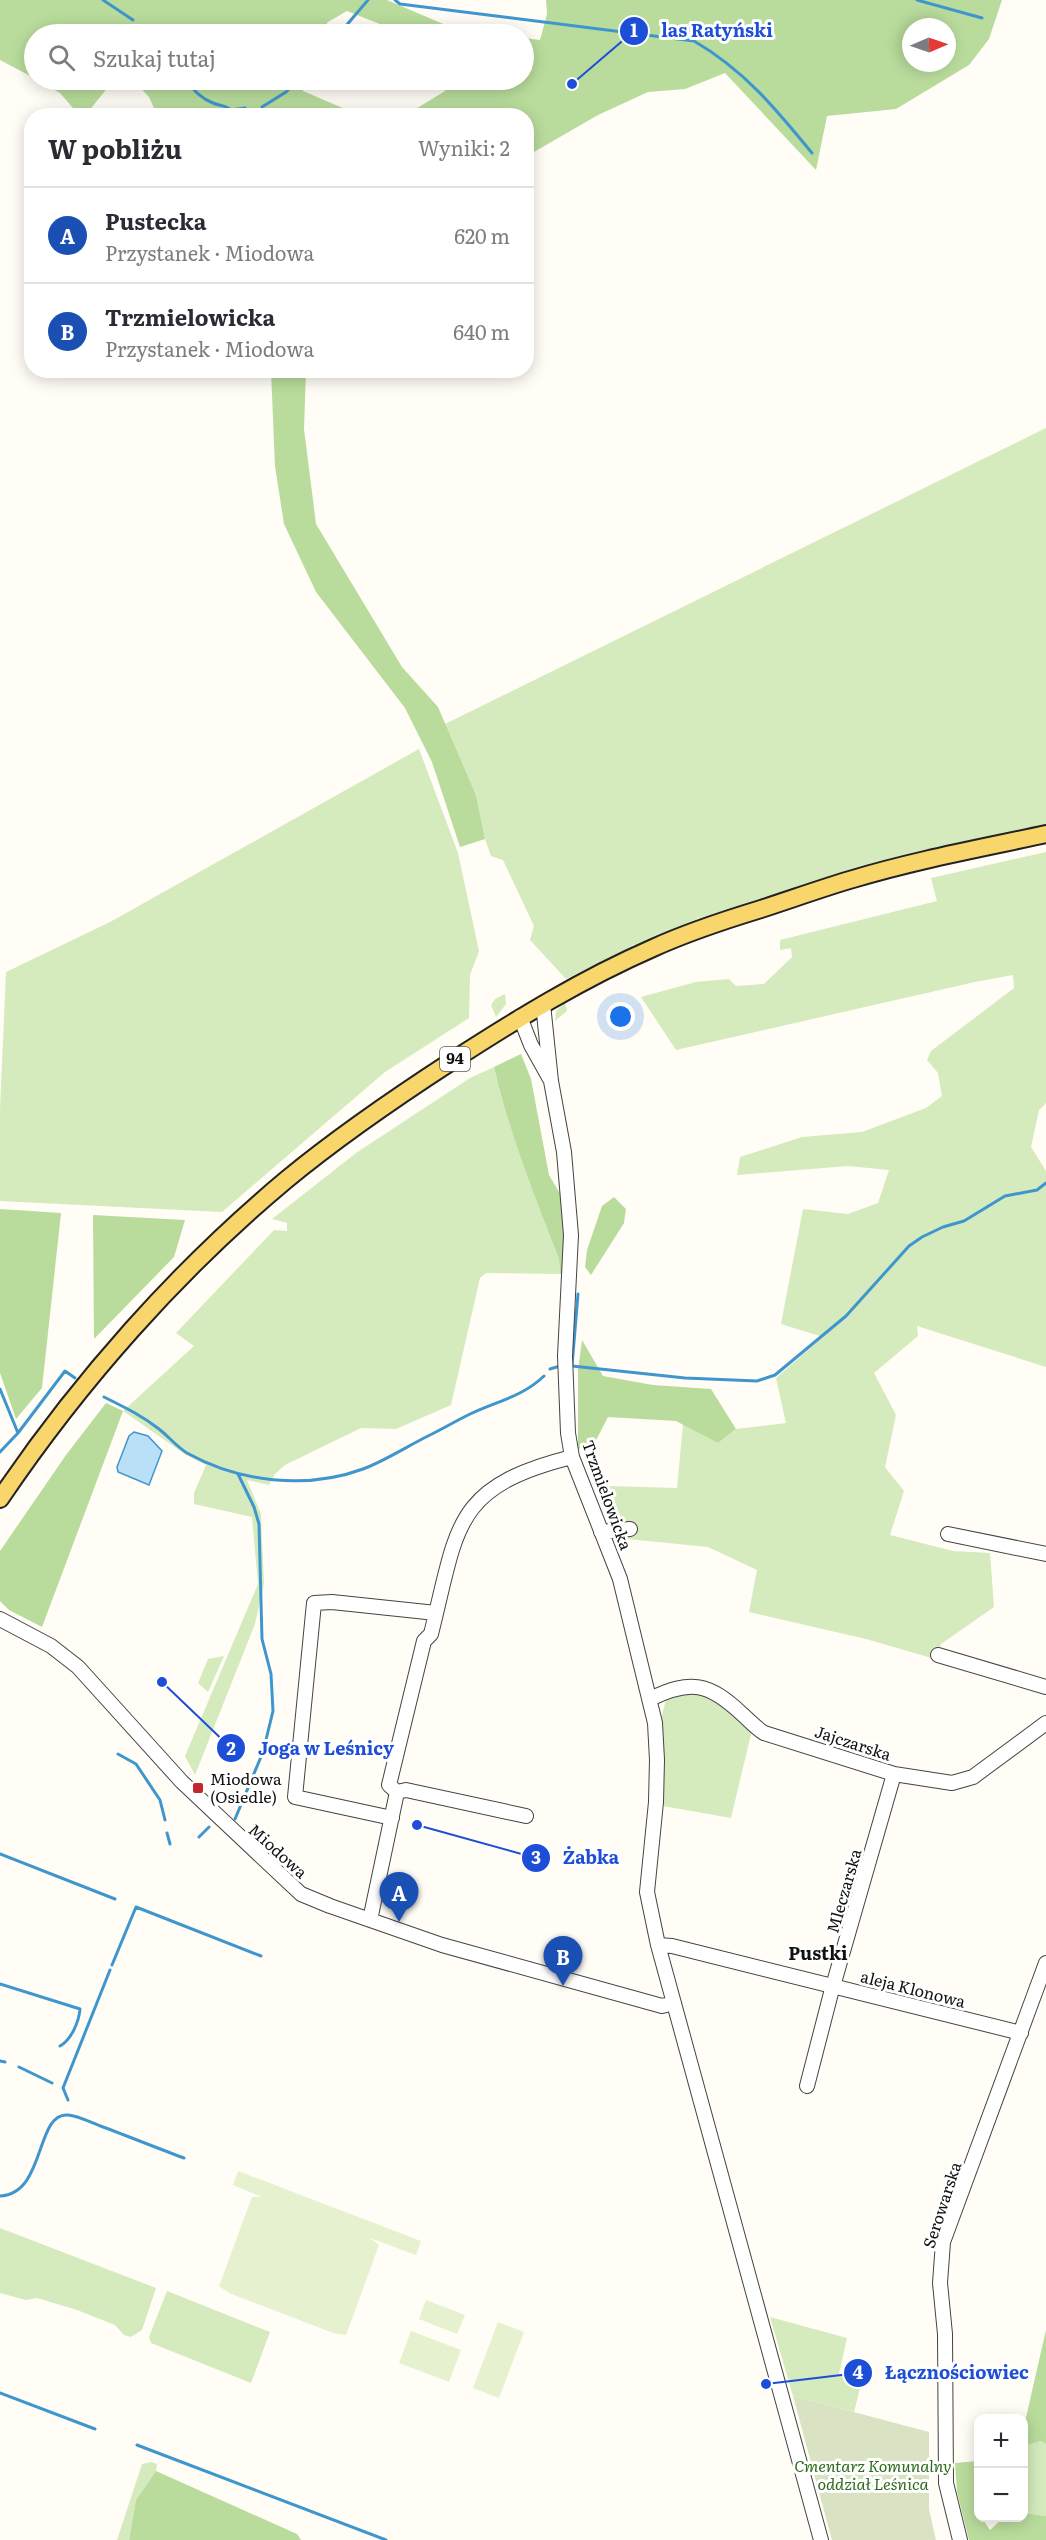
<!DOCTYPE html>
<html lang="pl">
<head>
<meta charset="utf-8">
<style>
  body { margin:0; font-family:Literata,serif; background:#f2f2f3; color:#2b2b33 }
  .controls { position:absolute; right:18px; bottom:18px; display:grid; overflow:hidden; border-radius:12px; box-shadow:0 3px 15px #0003 }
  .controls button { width:54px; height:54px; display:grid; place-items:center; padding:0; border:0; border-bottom:2px solid #e1e1e2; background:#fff; color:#2b2b33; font:30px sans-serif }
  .compass { position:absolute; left:902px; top:18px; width:54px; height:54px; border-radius:50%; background:#fff; box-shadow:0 3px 15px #0003; rotate:88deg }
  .you { position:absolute; left:621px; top:1017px; width:21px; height:21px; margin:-15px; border:4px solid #fff; border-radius:50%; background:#1a73e8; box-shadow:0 0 0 9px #1a73e833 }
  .badge { display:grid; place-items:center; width:39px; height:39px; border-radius:50%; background:#1a73e8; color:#fff; font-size:20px; font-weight:700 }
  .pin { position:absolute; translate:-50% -50px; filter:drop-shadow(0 2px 3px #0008) }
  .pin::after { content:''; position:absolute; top:32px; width:21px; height:18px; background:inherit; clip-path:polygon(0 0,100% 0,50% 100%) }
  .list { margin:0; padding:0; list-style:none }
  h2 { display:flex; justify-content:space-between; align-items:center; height:78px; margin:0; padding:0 24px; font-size:26px }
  h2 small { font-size:20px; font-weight:400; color:#7c7c81 }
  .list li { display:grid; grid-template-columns:39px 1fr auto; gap:18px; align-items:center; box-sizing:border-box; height:96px; padding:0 24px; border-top:2px solid #e1e1e2 }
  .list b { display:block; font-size:22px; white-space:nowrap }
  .list p { margin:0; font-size:20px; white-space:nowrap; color:#7c7c81 }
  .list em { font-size:20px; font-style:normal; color:#7c7c81 }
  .icon { flex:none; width:33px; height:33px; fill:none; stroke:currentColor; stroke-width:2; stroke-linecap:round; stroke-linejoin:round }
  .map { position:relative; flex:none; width:1046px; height:2540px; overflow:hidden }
  .search { position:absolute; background:#fff; box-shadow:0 3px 15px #0003; left:24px; top:24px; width:510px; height:66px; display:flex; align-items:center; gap:15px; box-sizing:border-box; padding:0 21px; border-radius:33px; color:#7c7c81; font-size:22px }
  .panel { position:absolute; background:#fff; box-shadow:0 3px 15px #0003; left:24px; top:108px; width:510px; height:270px; border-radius:24px }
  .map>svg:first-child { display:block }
</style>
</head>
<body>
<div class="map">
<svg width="1046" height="2540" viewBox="0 0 1046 2540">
  <rect width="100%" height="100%" fill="#fffdf5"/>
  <path fill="#d5ebbd" d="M1046,428V827L1041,825V828L938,849L839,877L838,874L836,878L738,909L737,907L735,910L699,920L698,917L696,921L635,946L633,944L632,947L566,979L530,940L534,926L503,860L491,856L485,839L476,795L445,724Z
    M419,749L458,853L479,951L470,975L469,1018L385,1072L222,1212L0,1201V1110L6,972L110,922Z
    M1046,852V1103L1039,1110L1031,1147L1046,1171V1367L917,1326L918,1336L874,1373L896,1415L885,1467L904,1491L890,1535L953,1551L990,1553L994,1607L941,1644L935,1659L866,1639L749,1612L757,1570L708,1547L628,1539L609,1486L677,1488L683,1424L718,1443L736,1429L786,1423L776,1378L823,1337L781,1324L803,1209L848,1214L878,1203L889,1170L848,1166L737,1175L740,1157L802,1137L862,1132L926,1108L942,1096L938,1073L927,1060L931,1051L1014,988L1013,975L975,982L676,1050L641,997L696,982L729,979L736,986L764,984L792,957L791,948L780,950V940L937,901L931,878Z
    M505,994L506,1004L496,1017L491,1005L495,999Z
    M565,1002L567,1011L555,1021L556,1011Z
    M494,1067C509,1133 534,1195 559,1259L560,1274L486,1273L480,1278L451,1405L396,1429L361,1428L285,1465L275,1474L269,1485L247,1480L261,1514L264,1584L255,1624L195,1775L185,1756L258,1584L252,1517L194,1504V1493L206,1465L186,1455L123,1411L194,1346L176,1333L274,1230L287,1231V1223L272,1219L356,1153L470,1078Z
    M224,1656L208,1692L198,1683L208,1659Z
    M685,1690L714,1698L752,1730L731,1818L663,1806L660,1722L667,1696Z
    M0,2228L156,2288L142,2330L131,2337L124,2335L115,2325L77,2310L37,2298L26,2300L0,2293Z
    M167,2291L270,2332L251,2383L151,2343L149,2337Z
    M770,2317L847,2338L839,2374L862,2380L854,2412L793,2396Z
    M1041,2441L1046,2444V2516L1024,2513V2446Z
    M151,2462L157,2464L156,2471L136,2500L129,2540H117L142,2464Z"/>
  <path fill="#b9dc9c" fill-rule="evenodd" d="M0,0H387L455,29L495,34H405L347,11L328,22L319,34H34V78L0,60Z
    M546,0H1002L989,39L969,65L896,109L827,116L816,170L725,73L685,89L648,92L598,115L527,156L526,116L406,115L445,91L447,80H524V38L540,40L547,14ZM911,27H947V63H911Z
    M37,80H122L108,87L85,116L79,115L60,93Z
    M133,80H296L303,91L359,115H157L149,97Z
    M271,371H306L304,429L316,524L402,667L438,707L476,795L485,839L460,847L432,762L405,708L316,592L284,524L275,466Z
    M521,1054L531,1079L549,1175L562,1197L565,1274H560L559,1259C534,1195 509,1133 494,1067Z
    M614,1197L626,1209L624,1223L591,1275L585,1267L587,1250L602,1206Z
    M0,1209L61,1213L42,1388L16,1419L0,1373Z
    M93,1215L185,1220L174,1257L94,1339Z
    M582,1340L603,1376L653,1385L711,1389L736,1429L718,1443L676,1421L608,1417L594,1444L578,1449V1370Z
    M106,1403L123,1411L42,1627L9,1610L0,1601V1551L66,1455Z
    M1046,2330V2444L1041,2441L1024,2446V2426Z
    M978,2461V2518H982L990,2530L1003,2518H1024V2513L1046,2516V2540H969L957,2492L955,2463Z
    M156,2471L297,2534L301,2540H129L136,2500Z"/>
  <path fill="#d9e3c4" d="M793,2396L929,2432V2509L936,2540H832Z"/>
  <path fill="#e6f2cf" d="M238,2171L421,2241L416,2255L370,2238L379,2245L346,2335L333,2333L229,2293L219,2286L252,2197H262L233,2185Z
    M426,2300L465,2315L457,2334L419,2319Z
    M498,2322L524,2332L499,2398L473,2388Z
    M411,2331L461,2350L449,2382L399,2363Z"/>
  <path fill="#b9e0f7" stroke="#3f96cf" stroke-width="1.5" d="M134,1432L148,1436L162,1451L149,1485L118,1472L117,1467L129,1436Z"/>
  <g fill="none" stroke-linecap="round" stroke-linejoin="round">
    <path stroke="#3f96cf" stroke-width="3" d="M103,0L133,20
      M395,0L400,4L694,41C744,70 776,109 812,153
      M917,0L982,18
      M339,34L368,0
      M185,80C193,89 200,98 213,103C220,106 225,105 231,110L245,108
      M262,107L286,92L298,80
      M578,1294L572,1366L685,1378L757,1381L775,1375L846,1316L909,1246L922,1237L943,1227L964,1221L1005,1196L1037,1190L1046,1183
      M550,1369L560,1366
      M0,1389L18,1433
      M104,1397C124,1407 141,1415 159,1429C168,1436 177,1447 187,1453C239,1482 306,1490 363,1469C387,1460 409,1445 432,1434C444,1428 456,1421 468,1415C496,1401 521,1398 544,1376
      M0,1452L18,1433L65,1371L75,1378
      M118,1754L136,1764L160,1800L165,1820
      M235,1819L263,1752L273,1711L271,1674L262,1639L259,1524L254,1507L238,1474
      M167,1833L170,1844
      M199,1837L209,1827
      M0,1854L115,1899
      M112,1965L136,1907L261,1956
      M0,1984L80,2009C79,2022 71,2040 60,2046
      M0,2061L5,2062
      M19,2067L52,2083
      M68,2100L63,2088L110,1970
      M0,2196C46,2194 35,2112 68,2115C79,2116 92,2123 103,2127C130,2137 157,2148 184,2158
      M0,2393L95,2429
      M137,2445L386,2540"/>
    <defs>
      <path id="minor" d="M543,1004L551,1081L564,1152L571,1235L565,1356L568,1433L572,1457L620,1579L655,1723L657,1760L656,1802L647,1892L658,1945L821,2540
        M520,1017L531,1045L550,1079
        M601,1532L630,1529
        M948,1534L1046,1554
        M0,1619L51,1646L78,1667L182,1782L301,1894L330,1906L442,1945L662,2006L674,2003
        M938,1655L1046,1687
        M650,1699C691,1679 709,1683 742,1714C750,1721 755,1727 764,1733L894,1774L952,1783L973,1777L1046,1723
        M397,1792L406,1790L526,1816
        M392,1818L295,1797L314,1603L332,1602L436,1613
        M370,1920L397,1792L389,1785L424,1641L431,1634C458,1527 452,1487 572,1457
        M658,1945L672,1946L1021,2033
        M807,2086L831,1993L894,1774
        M960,2540L946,2483L945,2334L940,2283L943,2242L1046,1963"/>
      <path id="major" d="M0,1499C79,1382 177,1271 286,1180C338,1137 395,1098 452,1061C517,1019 582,979 653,948C688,932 725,920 761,909C792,899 822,888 853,879C916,860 982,848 1046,834"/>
    </defs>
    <use href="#minor" stroke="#444" stroke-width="16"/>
    <use href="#major" stroke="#222" stroke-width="20"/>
    <use href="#minor" stroke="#fff" stroke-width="14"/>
    <use href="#major" stroke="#f9d66b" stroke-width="16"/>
  </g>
  <rect fill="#c4262e" stroke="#fff" stroke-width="2" x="192" y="1782" width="12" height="12" rx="3"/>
  <g text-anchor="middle" stroke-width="6" stroke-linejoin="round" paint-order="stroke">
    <rect fill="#fff" stroke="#585858" stroke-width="1.5" x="440" y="1047" width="30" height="24" rx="4.5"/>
    <g font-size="15" font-weight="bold" fill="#111">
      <text x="455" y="1064">94</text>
    </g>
    <g font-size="16" fill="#111" stroke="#fff">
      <text transform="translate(607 1495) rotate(70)" y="6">Trzmielowicka</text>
      <text transform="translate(853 1743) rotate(18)" y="6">Jajczarska</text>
      <text transform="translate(278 1851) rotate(42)" y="6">Miodowa</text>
      <text transform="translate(844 1891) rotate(-74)" y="6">Mleczarska</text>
      <text transform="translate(913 1989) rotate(14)" y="6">aleja Klonowa</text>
      <text transform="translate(942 2205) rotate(-72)" y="6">Serowarska</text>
    </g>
    <g font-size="16" fill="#111" stroke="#fff" text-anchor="start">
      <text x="210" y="1785">Miodowa<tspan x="210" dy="18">(Osiedle)</tspan></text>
    </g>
    <g font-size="16" font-style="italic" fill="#2f6b1f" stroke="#fff">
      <text x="873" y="2472">Cmentarz Komunalny<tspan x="873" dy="18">oddział Leśnica</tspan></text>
    </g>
    <g font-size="18" font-weight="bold" fill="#111" stroke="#fff">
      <text x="818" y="1960">Pustki</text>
    </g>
  </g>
  <path fill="none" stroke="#1d4ed8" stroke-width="2" d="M572 84L634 31M162 1682L231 1748M417 1825L536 1858M766 2384L858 2373"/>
  <g fill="#1d4ed8" stroke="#fff" stroke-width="2">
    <circle cx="572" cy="84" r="6"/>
    <circle cx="162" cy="1682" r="6"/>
    <circle cx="417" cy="1825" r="6"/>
    <circle cx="766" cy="2384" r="6"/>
    <circle cx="634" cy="31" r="15"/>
    <circle cx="231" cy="1748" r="15"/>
    <circle cx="536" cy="1858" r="15"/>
    <circle cx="858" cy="2373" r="15"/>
  </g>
  <g font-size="18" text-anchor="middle" font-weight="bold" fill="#fff">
    <text x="634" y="37">1</text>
    <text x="231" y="1755">2</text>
    <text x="536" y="1864">3</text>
    <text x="858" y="2379">4</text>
  </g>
  <g font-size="18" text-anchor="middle" font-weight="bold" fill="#1d4ed8" stroke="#fff" stroke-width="6" stroke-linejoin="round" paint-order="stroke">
    <text x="717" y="37">las Ratyński</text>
    <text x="326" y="1755">Joga w Leśnicy</text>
    <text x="591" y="1864">Żabka</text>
    <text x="957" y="2379">Łącznościowiec</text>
  </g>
</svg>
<div class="controls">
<button>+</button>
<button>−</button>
</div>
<svg class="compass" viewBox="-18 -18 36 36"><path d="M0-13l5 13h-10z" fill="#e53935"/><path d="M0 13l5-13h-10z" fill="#7c7c81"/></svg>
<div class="you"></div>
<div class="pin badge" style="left:399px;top:1922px;background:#1a4fb4">A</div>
<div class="pin badge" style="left:563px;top:1986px;background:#1a4fb4">B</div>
<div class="search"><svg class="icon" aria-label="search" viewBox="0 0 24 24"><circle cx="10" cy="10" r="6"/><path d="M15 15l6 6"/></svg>Szukaj tutaj</div>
<section class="panel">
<h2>W pobliżu<small>Wyniki: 2</small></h2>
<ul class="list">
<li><span class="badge" style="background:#1a4fb4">A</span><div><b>Pustecka</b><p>Przystanek · Miodowa</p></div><em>620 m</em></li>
<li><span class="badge" style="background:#1a4fb4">B</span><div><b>Trzmielowicka</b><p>Przystanek · Miodowa</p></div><em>640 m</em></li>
</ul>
</section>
</div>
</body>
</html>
